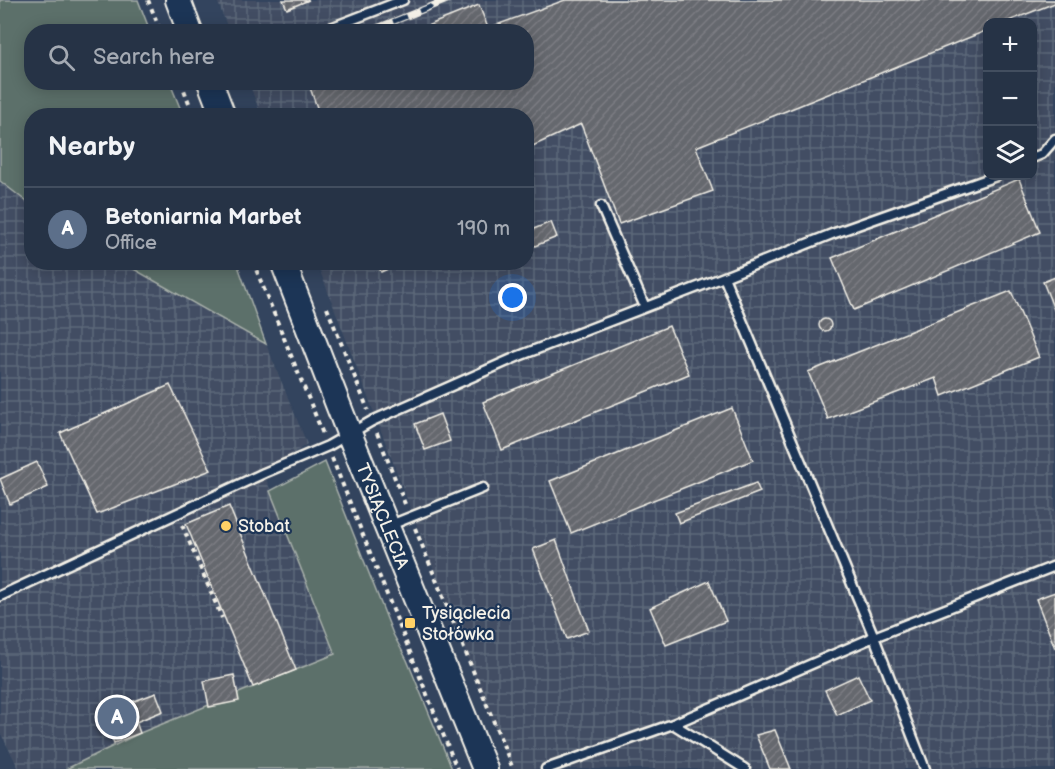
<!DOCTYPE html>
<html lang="en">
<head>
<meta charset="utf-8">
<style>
  body { margin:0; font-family:"Balsamiq Sans",sans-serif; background:#323f51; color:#f1f3f6 }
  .controls { position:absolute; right:18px; top:18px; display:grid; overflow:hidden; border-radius:12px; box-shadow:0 3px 15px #0003 }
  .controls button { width:54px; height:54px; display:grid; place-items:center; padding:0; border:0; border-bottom:2px solid #424e5f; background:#263346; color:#f1f3f6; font:30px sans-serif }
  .you { position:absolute; left:513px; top:298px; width:21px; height:21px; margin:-15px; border:4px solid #fff; border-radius:50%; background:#1a73e8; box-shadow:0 0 0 9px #1a73e833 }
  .badge { display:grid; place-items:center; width:39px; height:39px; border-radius:50%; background:#95b2f1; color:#fff; font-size:20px; font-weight:700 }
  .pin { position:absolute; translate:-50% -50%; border:3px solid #fff; box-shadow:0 2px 6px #0006 }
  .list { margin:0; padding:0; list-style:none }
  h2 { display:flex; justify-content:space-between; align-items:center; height:78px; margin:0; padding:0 24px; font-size:26px }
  h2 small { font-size:20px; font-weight:400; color:#a4aab3 }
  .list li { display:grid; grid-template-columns:39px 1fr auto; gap:18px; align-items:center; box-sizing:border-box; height:84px; padding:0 24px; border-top:2px solid #424e5f }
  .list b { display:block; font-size:22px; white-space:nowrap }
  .list p { margin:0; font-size:20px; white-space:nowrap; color:#a4aab3 }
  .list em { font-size:20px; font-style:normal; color:#a4aab3 }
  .icon { flex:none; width:33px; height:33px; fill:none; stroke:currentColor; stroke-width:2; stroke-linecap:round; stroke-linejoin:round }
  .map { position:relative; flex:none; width:1055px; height:769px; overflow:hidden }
  .search { position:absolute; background:#263346; box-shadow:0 3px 15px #0003; left:24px; top:24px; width:510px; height:66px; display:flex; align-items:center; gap:15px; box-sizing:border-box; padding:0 21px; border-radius:24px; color:#a4aab3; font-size:22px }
  .panel { position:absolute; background:#263346; box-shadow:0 3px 15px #0003; left:24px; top:108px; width:510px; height:162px; border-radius:24px }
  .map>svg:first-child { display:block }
</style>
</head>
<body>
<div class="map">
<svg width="1055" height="769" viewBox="0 0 1055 769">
  <defs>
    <pattern id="industrial-grid" width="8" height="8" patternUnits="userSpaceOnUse" patternTransform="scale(1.5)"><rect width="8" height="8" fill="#424e63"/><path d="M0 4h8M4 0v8" fill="none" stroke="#5e6879"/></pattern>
    <pattern id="building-hatch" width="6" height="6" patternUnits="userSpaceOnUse" patternTransform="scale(1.5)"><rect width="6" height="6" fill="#65676e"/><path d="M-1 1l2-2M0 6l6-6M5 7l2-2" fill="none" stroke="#7c7d83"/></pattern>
  </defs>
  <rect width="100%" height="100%" fill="#33445e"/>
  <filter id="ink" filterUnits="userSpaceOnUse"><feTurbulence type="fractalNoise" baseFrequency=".0167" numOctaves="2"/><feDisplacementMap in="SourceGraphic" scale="12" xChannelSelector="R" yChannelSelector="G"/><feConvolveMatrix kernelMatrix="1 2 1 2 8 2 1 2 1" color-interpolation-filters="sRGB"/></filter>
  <g filter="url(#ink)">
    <path fill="url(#industrial-grid)" fill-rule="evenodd" d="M217,0H1055V769H512L476,680L317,263L526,262V116L261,115L249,83L526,82V32L229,31ZM988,22H1032V176H988Z
      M0,181L31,205L32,262L123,263L266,344L307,444L264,474L336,654L140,733L72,769H19L0,732Z"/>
    <path fill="#5c6f6b" stroke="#a8b0aa" stroke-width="1.5" d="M0,0H138L150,31L32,32V82L170,83L183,115L32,116L31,205L0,181Z
      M123,263H237L266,344Z
      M325,462L393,634L407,660L452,769H66L140,733L335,654L270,491Z"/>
    <path fill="url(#building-hatch)" stroke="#f4f1e8" stroke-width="1.5" d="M283,0H309L287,9Z
      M565,0H1055V3L1006,22H988V30L696,147L713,191L619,224L581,124L526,149V116H320L308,82H526V32H412L479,5L488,28Z
      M1019,179L1040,232L854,310L832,258Z
      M551,222L557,237L530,248L526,232Z
      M377,262H397V265L381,272Z
      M1055,277V312L1043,282Z
      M1011,291L1039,357L942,396L936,378L828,419L808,372Z
      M819 325a6 6 0 1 1 12 0a6 6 0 1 1-12 0Z
      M669,326L689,374L502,450L483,402Z
      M170,385L211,470L97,514L60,433Z
      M732,408L753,460L571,533L550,481Z
      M440,414L450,441L425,450L415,424Z
      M37,462L48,487L10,504L0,479Z
      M756,483L760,492L679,523L675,513Z
      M229,506L296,670L253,687L186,524Z
      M556,540L589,631L567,639L533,549Z
      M709,581L726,621L666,645L650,608Z
      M1055,592V648L1036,599Z
      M234,675L239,701L209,707L204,681Z
      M858,675L870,700L837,715L825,690Z
      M156,693L163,711L136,722L140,733L114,743L102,713Z
      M775,730L791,769H770L756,735Z"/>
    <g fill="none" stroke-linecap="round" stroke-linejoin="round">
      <defs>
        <path id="lane" d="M320,32L403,0
          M1032,158L1042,154L1055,139
          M601,206L645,307
          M724,277L832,234L996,176
          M388,526L483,488
          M0,596L264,473L328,446L372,421L519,356L724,277L874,637L1055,566
          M673,724L874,637L925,769
          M546,769L673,724L745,769"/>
        <g id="secondary">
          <path d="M178,0L190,32"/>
          <path d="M210,82L223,116"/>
          <path id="s1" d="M283,262L349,433L485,769"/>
        </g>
      </defs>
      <use href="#lane" stroke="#f4f1e8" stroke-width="13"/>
      <use href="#secondary" stroke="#f4f1e8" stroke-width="28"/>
      <path stroke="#f4f1e8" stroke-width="4" stroke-dasharray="4.5 4.5" stroke-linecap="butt" d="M148,0L161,32
        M181,82L194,116
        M253,262L323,434
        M327,308L368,410
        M377,433L405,504
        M332,458L457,769
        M182,525L222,618
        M415,528L513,769"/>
      <use href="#lane" stroke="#1d3557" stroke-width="8"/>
      <use href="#secondary" stroke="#1d3557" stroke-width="24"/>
      <defs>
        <path id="rail" d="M367,32L447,0"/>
      </defs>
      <use href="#rail" stroke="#f4f1e8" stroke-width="7"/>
      <use href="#rail" stroke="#1d3557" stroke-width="4.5" stroke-dasharray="14" stroke-linecap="butt"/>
    </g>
  </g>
  <g fill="#ffd166" stroke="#1d3557" stroke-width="2">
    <circle cx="226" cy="526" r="6"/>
    <rect x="404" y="617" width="12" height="12" rx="3"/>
  </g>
  <g text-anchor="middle" stroke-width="4.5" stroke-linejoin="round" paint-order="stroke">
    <g font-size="18" fill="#f4f1e8" stroke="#1d3557">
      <text dy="6" stroke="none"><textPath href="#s1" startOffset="273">TYSIĄCLECIA</textPath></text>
    </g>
    <g font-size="18" fill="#f4f1e8" stroke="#1d3557" text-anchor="start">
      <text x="238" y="532">Stobat</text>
      <text x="422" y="619">Tysiąclecia<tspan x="422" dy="21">Stołówka</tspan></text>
    </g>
  </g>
</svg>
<div class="controls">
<button>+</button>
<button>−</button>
<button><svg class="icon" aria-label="layers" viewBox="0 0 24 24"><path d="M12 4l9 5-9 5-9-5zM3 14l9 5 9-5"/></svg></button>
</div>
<div class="you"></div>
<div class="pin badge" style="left:117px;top:717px;background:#5c6f8a">A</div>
<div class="search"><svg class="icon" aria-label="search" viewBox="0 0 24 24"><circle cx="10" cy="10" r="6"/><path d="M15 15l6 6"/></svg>Search here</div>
<section class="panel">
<h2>Nearby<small></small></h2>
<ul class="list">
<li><span class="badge" style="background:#5c6f8a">A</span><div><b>Betoniarnia Marbet</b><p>Office</p></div><em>190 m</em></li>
</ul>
</section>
</div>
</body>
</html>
